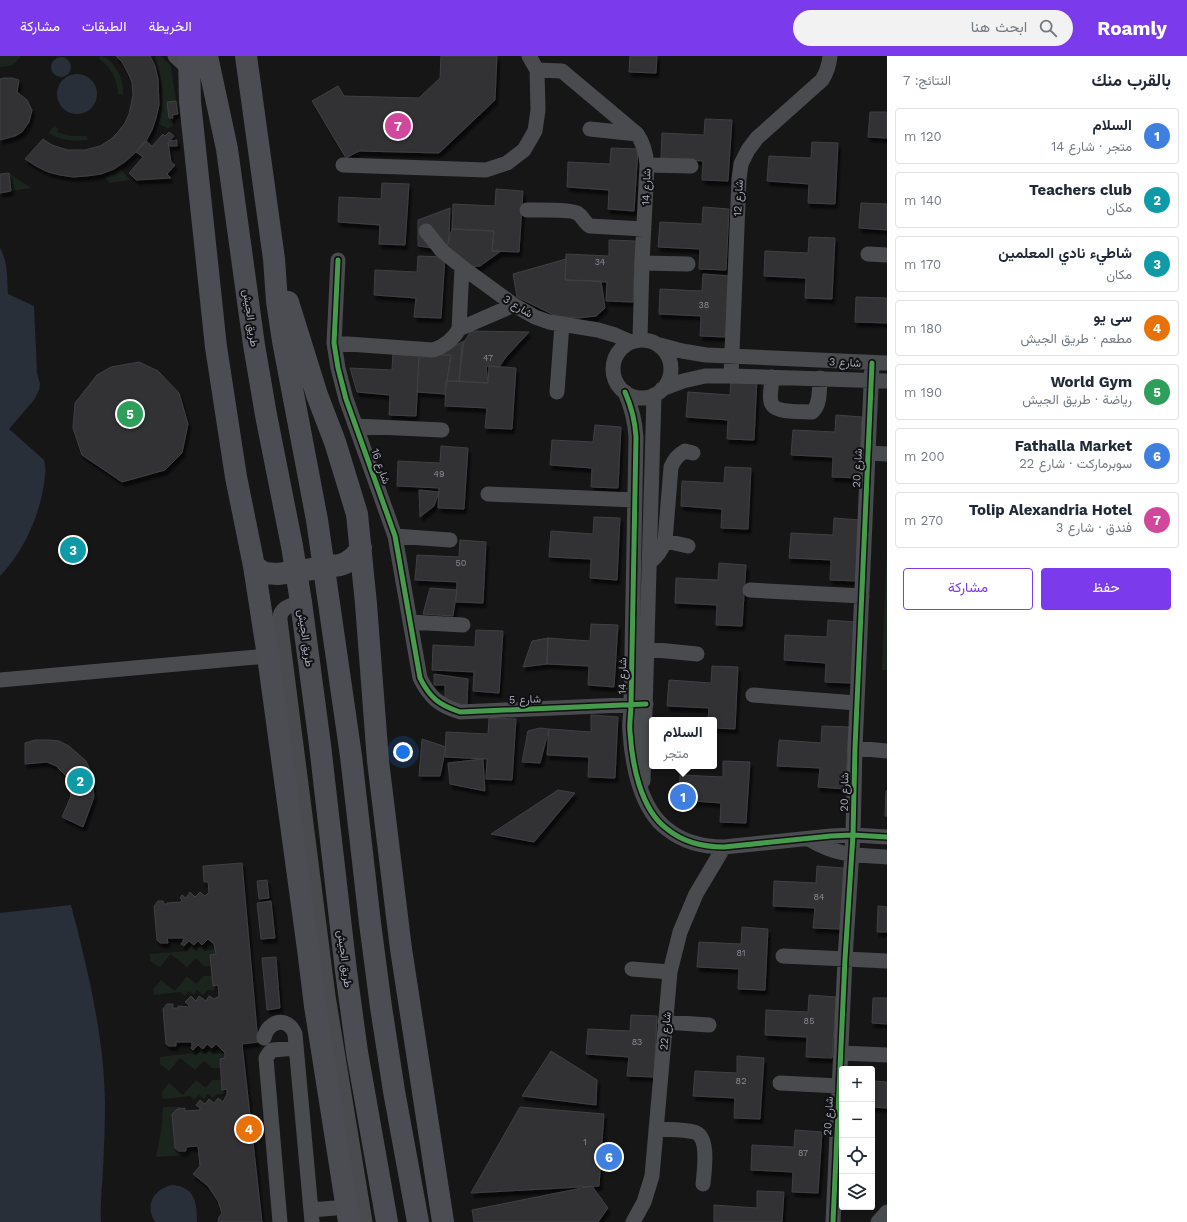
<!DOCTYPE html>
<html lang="ar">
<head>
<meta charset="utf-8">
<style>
  body { margin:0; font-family:"Work Sans",Vazirmatn,sans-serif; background:#f2f2f3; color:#1f2937; direction:rtl }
  .controls { position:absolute; right:12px; bottom:12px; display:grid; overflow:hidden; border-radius:4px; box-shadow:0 2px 6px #0003 }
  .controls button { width:36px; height:36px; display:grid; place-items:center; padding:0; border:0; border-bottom:1px solid #e0e1e3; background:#fff; color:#1f2937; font:20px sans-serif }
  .you { position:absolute; left:403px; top:696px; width:14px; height:14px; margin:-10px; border:3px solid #fff; border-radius:50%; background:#1a73e8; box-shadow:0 0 0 6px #1a73e833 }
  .badge { display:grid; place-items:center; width:26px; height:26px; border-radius:50%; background:#7c3aed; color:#fff; font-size:13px; font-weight:700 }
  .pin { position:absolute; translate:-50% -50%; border:2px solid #fff; box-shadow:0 1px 4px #0006 }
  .popup { position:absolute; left:649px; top:661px; width:68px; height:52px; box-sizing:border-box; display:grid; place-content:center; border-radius:4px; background:#fff; filter:drop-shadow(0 1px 3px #0005); font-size:13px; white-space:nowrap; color:#747a83 }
  .popup b { font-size:15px; color:#1f2937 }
  .popup::after { content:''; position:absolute; left:50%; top:100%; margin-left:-8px; border:8px solid transparent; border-top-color:#fff }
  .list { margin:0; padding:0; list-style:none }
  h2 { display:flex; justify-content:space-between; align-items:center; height:52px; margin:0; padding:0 16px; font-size:17px }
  h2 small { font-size:13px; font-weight:400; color:#747a83 }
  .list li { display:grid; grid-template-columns:26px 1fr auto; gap:12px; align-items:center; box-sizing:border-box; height:56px; margin:0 8px 8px; padding:0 8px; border:1px solid #e0e1e3; border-radius:4px }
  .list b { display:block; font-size:15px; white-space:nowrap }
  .list p { margin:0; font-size:13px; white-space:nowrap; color:#747a83 }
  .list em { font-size:13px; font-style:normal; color:#747a83 }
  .actions { display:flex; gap:8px; padding:12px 16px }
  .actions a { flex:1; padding:9px 0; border:1px solid #7c3aed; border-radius:4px; text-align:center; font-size:14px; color:#7c3aed }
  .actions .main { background:#7c3aed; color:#fff }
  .icon { flex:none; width:22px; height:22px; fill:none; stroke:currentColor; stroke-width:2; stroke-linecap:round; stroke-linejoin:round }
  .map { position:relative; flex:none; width:887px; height:1166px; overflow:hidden; direction:ltr }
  header { display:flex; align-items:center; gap:24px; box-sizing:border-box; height:56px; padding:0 20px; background:#7c3aed; color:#fff }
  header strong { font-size:19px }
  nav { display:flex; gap:22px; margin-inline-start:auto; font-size:14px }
  .search { width:280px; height:36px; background:#f2f2f3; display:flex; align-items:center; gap:10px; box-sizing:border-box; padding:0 14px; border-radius:22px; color:#747a83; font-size:15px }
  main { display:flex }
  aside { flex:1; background:#fff }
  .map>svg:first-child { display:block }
</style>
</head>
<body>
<header>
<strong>Roamly</strong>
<div class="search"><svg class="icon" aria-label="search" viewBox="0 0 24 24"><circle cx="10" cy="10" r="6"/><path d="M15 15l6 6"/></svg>ابحث هنا</div>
<nav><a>الخريطة</a><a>الطبقات</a><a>مشاركة</a></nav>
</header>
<main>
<aside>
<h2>بالقرب منك<small>النتائج: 7</small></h2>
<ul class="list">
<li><span class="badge" style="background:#3f7fe0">1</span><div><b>السلام</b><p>متجر · شارع 14</p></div><em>120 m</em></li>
<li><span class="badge" style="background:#0f9aa8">2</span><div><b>Teachers club</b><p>مكان</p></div><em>140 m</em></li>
<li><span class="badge" style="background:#0f9aa8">3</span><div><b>شاطيء نادي المعلمين</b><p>مكان</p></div><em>170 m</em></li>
<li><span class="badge" style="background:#e8710a">4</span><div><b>سى يو</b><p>مطعم · طريق الجيش</p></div><em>180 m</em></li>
<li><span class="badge" style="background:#2e9e5b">5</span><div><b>World Gym</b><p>رياضة · طريق الجيش</p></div><em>190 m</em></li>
<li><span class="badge" style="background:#3f7fe0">6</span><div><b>Fathalla Market</b><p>سوبرماركت · شارع 22</p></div><em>200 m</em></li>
<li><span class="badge" style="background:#d1479c">7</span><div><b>Tolip Alexandria Hotel</b><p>فندق · شارع 3</p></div><em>270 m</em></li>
</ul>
<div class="actions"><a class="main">حفظ</a><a>مشاركة</a></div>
</aside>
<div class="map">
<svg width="887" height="1166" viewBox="0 0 887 1166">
  <defs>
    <filter id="shadow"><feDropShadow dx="2.5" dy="4.5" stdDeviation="1" flood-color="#0009"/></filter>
  </defs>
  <rect width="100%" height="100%" fill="#161616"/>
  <path fill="#1c241e" d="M0,0H21C13,10 13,10 0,11Z
    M100,0C109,0 118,14 121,22C123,27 123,33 123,38H118C117,22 111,12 99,3Z
    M155,0H161L171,10L176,45L167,46L169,62H173V69L168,73L159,68C165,42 163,25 155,0Z
    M54,70L59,73L57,76L71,80H87L88,84C73,86 61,84 48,77Z
    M121,113L130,124L109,127L105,121Z
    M9,117L20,125L32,132L11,135Z
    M887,485V614H882Z
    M200,889L205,895L215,893L216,898L211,910H204L196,902L187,911L171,898L160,911L150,905V898L187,895L191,890L196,895Z
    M187,920L196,928L204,920H212L213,929H218V934H208L203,939L197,934L194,939L189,935L185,940L180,936L154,939L153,933L161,924L175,935Z
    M201,995L205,998L209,995L213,998L225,997V1002L220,1003V1012H212L204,1005L195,1014L180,1002L169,1015L160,1008V1001L193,997L196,999Z
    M196,1024L206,1032L212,1024H221L222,1033H227V1038H217L213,1042L208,1038L204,1043L199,1039L194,1044L190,1040L163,1043L162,1036L169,1027L183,1039Z
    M163,1051H181L180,1053H177L172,1059L175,1092L179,1095H186V1099L156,1101L161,1076Z"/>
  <path fill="#282f39" d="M51 11a10 10 0 1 1 20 0a10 10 0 1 1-20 0Z
    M57 38a20 20 0 1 1 40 0a20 20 0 1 1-40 0Z
    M0,192C8,205 7,223 8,238L34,250L37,317L40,328L39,334L34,344L9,373L44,404C45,409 46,414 45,419C42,455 25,494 0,520Z
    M71,849C88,914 104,980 105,1047C105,1070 104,1092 103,1114C102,1131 100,1149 101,1166H0V857Z
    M172,1129C195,1131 197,1146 197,1166H155C144,1149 154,1133 172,1129Z"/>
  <path fill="#333335" stroke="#3f3f43" filter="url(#shadow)" d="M116,0H150L155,10L158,23L159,49L156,62L152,74L146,85L136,96L126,105L114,113L101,118L87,120L73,121L60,119L48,116L36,110L25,103L43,83L52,89L61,92L68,94H85L100,90L111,83L118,76L125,67L129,58L133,39L132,26L128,17L122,6Z
    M441,0H497L495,44L439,97L359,95L346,102L312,45L338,30L344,40L419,42L440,22Z
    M630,0H657L656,17L629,16Z
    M4,22H12L19,24L17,36L27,44L32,54L29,66L22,76L15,80L0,84V23Z
    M176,45L178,58L172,59L173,62H169L167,46Z
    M870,56H887V82L868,81Z
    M705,63L732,64L728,125L702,124L703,105L661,102L662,77L704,79Z
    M169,76L174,80L168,87L171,106L175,109L167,118L171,122L136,124L129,117L143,101L136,96L146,85L152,90L163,78L165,80Z
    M177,84V90H169L168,87L170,85Z
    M812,86L838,87L835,148L808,147L809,128L767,125L769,100L811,102Z
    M611,92L638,93L634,155L608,153L609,134L567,131L568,106L610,108Z
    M9,117L11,135L0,137V118Z
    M382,127L409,128L405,189L379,188L380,169L338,166L339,141L381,143Z
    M496,133L523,135L519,196L492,195L494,175L452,173L453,148L495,150Z
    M861,147L887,148V174L859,172Z
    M703,151L729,153L726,214L699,213L700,193L658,191L660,166L702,168Z
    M450,152L449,184L446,194L418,190V164Z
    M452,173L494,175L492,195H501L480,210L462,211L445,197Z
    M809,181L835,182L832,243L805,242L806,222L764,220L765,195L808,197Z
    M609,184L636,185L633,246L606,245L607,226L565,224L566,198L609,200Z
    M418,200L445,201L441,262L414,261L416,242L374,239L375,214L417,216Z
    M566,203L565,224L601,225L605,252L596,260L578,262L556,260L517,241L513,218Z
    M703,218L730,220L726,281L700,280L701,260L659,258L660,233L702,235Z
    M856,241L887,242V267L855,266Z
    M471,275L529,276L506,301L499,311L486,310L488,327L459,325L462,289Z
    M464,285L459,325H447L451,299H438Z
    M393,297L419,299L416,360L389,359L390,339L357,336L350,312L392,314Z
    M431,299H451L445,338L417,336L419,302Z
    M139,306L158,315L179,337L188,368L182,397L165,414L122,426L82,399L73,372L75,347L97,319L111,311Z
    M489,310L516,312L512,373L485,372L487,352L445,350L446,325L488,327Z
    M731,322L757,323L754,384L727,383L728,364L686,361L688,336L730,339Z
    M836,359L862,361L859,422L832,421L833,401L791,399L793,374L835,376Z
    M595,369L621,371L618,432L591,431L592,412L550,409L552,384L593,386Z
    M441,390L468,392L464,453L438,452L439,432L397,430L398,405L440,407Z
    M725,411L751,412L748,473L721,472L722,453L681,450L682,425L724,427Z
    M419,434L439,436L434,450L420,461Z
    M594,461L620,462L617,524L590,522L591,503L549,501L551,475L593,478Z
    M834,462L860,464L857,525L830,524L831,504L789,502L791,477L833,479Z
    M460,484L486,486L483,547L456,546L457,526L415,524L417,499L459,501Z
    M719,507L746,509L742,570L716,569L717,549L675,547L676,522L718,524Z
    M430,532L457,534L453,560L423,558Z
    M828,564L855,566L851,627L825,626L826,607L784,604L785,579L827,581Z
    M591,568L618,569L614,631L588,629L589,610L547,608L548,582L590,585Z
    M476,574L503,575L499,637L473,635L474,616L432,614L433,589L475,591Z
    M548,582L547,608L523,611L532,585Z
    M712,610L738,611L735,673L714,672V664H708L709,652L667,650L669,624L711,627Z
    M434,618L468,623L467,649L445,645V629H434Z
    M591,659L618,661L615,722L588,721L589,701L547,699L549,673L591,676Z
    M489,662L516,663L512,724L486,723L487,703L445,701L446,676L488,678Z
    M822,670L849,671L845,733L818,731L820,712L777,710L779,684L821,687Z
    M540,672L549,673L540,707L522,706L528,675Z
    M422,683L446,691L440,720H419Z
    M35,684H50L59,685L69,690L86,705L91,716L94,741L83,771L62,761L71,740L67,721L56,710L47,706L25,708V687Z
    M483,703L485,735L450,728L448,707Z
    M723,705L750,706L746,767L720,766L721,747L679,744L680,719L723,721Z
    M558,734L575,737L534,786L491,778Z
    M886,735H887V760H885Z
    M242,807L258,986L242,988L262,1166H218L219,1161L222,1157L218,1145L208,1130L193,1118L200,1110L198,1090L186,1091V1095H179L175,1092L172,1058L177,1053L185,1052V1055L200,1054V1052L196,1049L200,1044L205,1048L209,1043L214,1047L218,1042L223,1046L227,1038V1033L222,1034L220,1003L225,1002V997L216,988L212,992L207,988L203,993L198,989L193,994L191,992L192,990V986H176V990H169L166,988L163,953L167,948H173V952H178V950L188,951L189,949L185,946L191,940L196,945L199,940L206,945L209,940L214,943L219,940L218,929L213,930L210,899L216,898L214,888L208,883L202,889L198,885L194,889L189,885L184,890L181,888L183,885L184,882H167L168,887H160L157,884L154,850L158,845H163L164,848H167V847L181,846L182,844L180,842L182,839L186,842L190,836L195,841L200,836L205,840L209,836L208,826H204L203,810Z
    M817,810L844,812L840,873L813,872L815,852L773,850L774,825L816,827Z
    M267,824L269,842L259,843L257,825Z
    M271,845L275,882L261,883L257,847Z
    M878,850L887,851V876H877Z
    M742,871L768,873L765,934L738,933L739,913L697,911L699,886L741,888Z
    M276,901L280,952L267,954L262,902Z
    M809,939L836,941L832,1002L806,1001L807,981L765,979L766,954L808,956Z
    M873,942H887V968L872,967Z
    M631,959L657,960L654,1021L627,1020L629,1001L586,998L588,973L630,975Z
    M551,995L597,1024L596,1049L522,1040Z
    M737,1000L764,1002L760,1063L734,1062L735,1042L693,1040L695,1015L737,1017Z
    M872,1025L887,1026V1052L872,1051Z
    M520,1051L604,1058L599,1130L471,1137Z
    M795,1074L822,1076L818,1137L792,1136L793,1116L751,1114L752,1089L794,1091Z
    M592,1130L608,1152L598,1166H474L472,1154Z
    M757,1135L784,1136L782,1166H714V1149L757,1152Z"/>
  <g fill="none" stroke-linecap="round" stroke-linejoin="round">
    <path stroke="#4a4b4f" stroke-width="15" d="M175,0L189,13
      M537,14L562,15L637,78C644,88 646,97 647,109L642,207L640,283
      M590,73L637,78
      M343,109L486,114L507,107L524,94L535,75L538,54L537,14L529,0
      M647,109L691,110
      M527,154C536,154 571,153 577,157C583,160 584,167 590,170L644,173
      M426,175L442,195L462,211L514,249L535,261L549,266L598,274L615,279L631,286
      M868,198L887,199
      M338,204L334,287L338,312L346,343L395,480L420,622C430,642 439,649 460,656L646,648
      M642,207L688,208
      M459,273L462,211
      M613 313a29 29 0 1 1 58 0a29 29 0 1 1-58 0Z
      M334,287L433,294C445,290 453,284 459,273L514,249
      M660,289L682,295L706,299L887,307
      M731,320L739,123L741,108L748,94L757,82L822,24C827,16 829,10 830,0
      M772,321C772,329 769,339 771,346C774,358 802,355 812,356C821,349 819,333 820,322
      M662,333L683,325L705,320H731L887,325
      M557,336L562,268
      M625,336C632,352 635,364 636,381L631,649C631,658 629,667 630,676C632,707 640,753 667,773C683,786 703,791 724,791L831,780L853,779L887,781
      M356,370L442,374
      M868,397L887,398
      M488,438L635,444
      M395,480L450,484
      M665,485L688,490
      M650,506C658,500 662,494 665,485L671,411C674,403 678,399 685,395L693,397
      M750,534L862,540
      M301,546C291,550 279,551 280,564L328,940L365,1166
      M410,566L463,569
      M647,593L697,598
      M0,624L268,600
      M753,639L857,647
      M855,692L887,695
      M643,725L654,339
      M809,783C837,800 856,799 887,801
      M783,900L887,905
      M632,913L670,916
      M665,966L709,969
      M264,982C268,964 288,960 295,978L312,1166
      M841,997L887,999
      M780,1027L839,1030
      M656,1073C668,1074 682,1073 694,1076C710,1080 704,1116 703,1128
      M311,1154L347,1151
      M280,1166L266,1002L270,996L273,994L296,992
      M633,1166L644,1146L652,1120L670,916L680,876L696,838L724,791
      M833,1166L845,903L853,779L855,692L872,307
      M878,1166L887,1156"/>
    <path stroke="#4c4d52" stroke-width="22" d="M189,0L190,46L216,291L236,421L254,510L268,600L308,893L315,950L349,1166
      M207,0L227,93L254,289L266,359L292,490L301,546L320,689L346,915L357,996L387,1166
      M246,0L274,203L277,245L283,285L317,464L351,700L370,867L381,951L394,1035L418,1166
      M288,246L317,339L335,386L357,458L366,548L378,705L401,893L443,1166
      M254,510L264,517L278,518L340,509C350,506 355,501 361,492"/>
    <defs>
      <path id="cycleway" d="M338,204L334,287L338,312L346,343L395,480L420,622C430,642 439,649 460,656L646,648
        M625,336C632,352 635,364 636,381L631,649C631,658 629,667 630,676C632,707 640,753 667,773C683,786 703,791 724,791L831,780L853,779L887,781
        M833,1166L845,903L853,779L855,692L872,307"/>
    </defs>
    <use href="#cycleway" stroke="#111012" stroke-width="8"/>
    <use href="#cycleway" stroke="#469c4c" stroke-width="5"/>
  </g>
  <g text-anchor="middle" stroke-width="4" stroke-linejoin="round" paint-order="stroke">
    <g font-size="9" fill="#898c98">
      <text x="600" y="209">34</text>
      <text x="704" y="252">38</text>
      <text x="488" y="305">47</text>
      <text x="439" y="421">49</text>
      <text x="461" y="510">50</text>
      <text x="819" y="844">84</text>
      <text x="741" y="900">81</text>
      <text x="809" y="968">85</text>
      <text x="637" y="989">83</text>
      <text x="741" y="1028">82</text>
      <text x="585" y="1089">1</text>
      <text x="803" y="1100">87</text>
    </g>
    <g font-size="11" fill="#a6a9b9" stroke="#111012">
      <text transform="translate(646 131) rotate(-88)" y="4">شارع 14</text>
      <text transform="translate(738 142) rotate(-87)" y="4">شارع 12</text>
      <text transform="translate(518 250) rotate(32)" y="4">شارع 3</text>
      <text transform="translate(251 262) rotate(82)" y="4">طريق الجيش</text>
      <text transform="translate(845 306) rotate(3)" y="4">شارع 3</text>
      <text transform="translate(381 410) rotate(71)" y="4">شارع 16</text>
      <text transform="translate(857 412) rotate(-87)" y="4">شارع 20</text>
      <text transform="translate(306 582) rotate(82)" y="4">طريق الجيش</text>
      <text transform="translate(622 620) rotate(-89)" y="4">شارع 14</text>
      <text transform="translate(525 643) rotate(-2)" y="4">شارع 5</text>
      <text transform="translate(844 736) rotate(-89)" y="4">شارع 20</text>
      <text transform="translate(345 903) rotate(83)" y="4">طريق الجيش</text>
      <text transform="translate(665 975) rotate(-85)" y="4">شارع 22</text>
      <text transform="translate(828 1060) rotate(-87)" y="4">شارع 20</text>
    </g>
  </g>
</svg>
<div class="controls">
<button>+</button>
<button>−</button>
<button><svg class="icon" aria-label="locate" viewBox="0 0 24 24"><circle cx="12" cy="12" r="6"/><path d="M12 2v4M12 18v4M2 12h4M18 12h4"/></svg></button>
<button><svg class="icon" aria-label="layers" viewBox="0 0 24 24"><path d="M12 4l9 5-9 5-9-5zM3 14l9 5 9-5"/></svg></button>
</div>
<div class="you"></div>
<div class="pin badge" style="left:683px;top:741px;background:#3f7fe0">1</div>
<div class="popup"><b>السلام</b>متجر</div>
<div class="pin badge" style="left:80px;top:725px;background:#0f9aa8">2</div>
<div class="pin badge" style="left:73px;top:494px;background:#0f9aa8">3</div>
<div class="pin badge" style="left:249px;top:1073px;background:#e8710a">4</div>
<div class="pin badge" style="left:130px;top:358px;background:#2e9e5b">5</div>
<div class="pin badge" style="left:609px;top:1101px;background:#3f7fe0">6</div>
<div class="pin badge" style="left:398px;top:70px;background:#d1479c">7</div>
</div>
</main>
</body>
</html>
